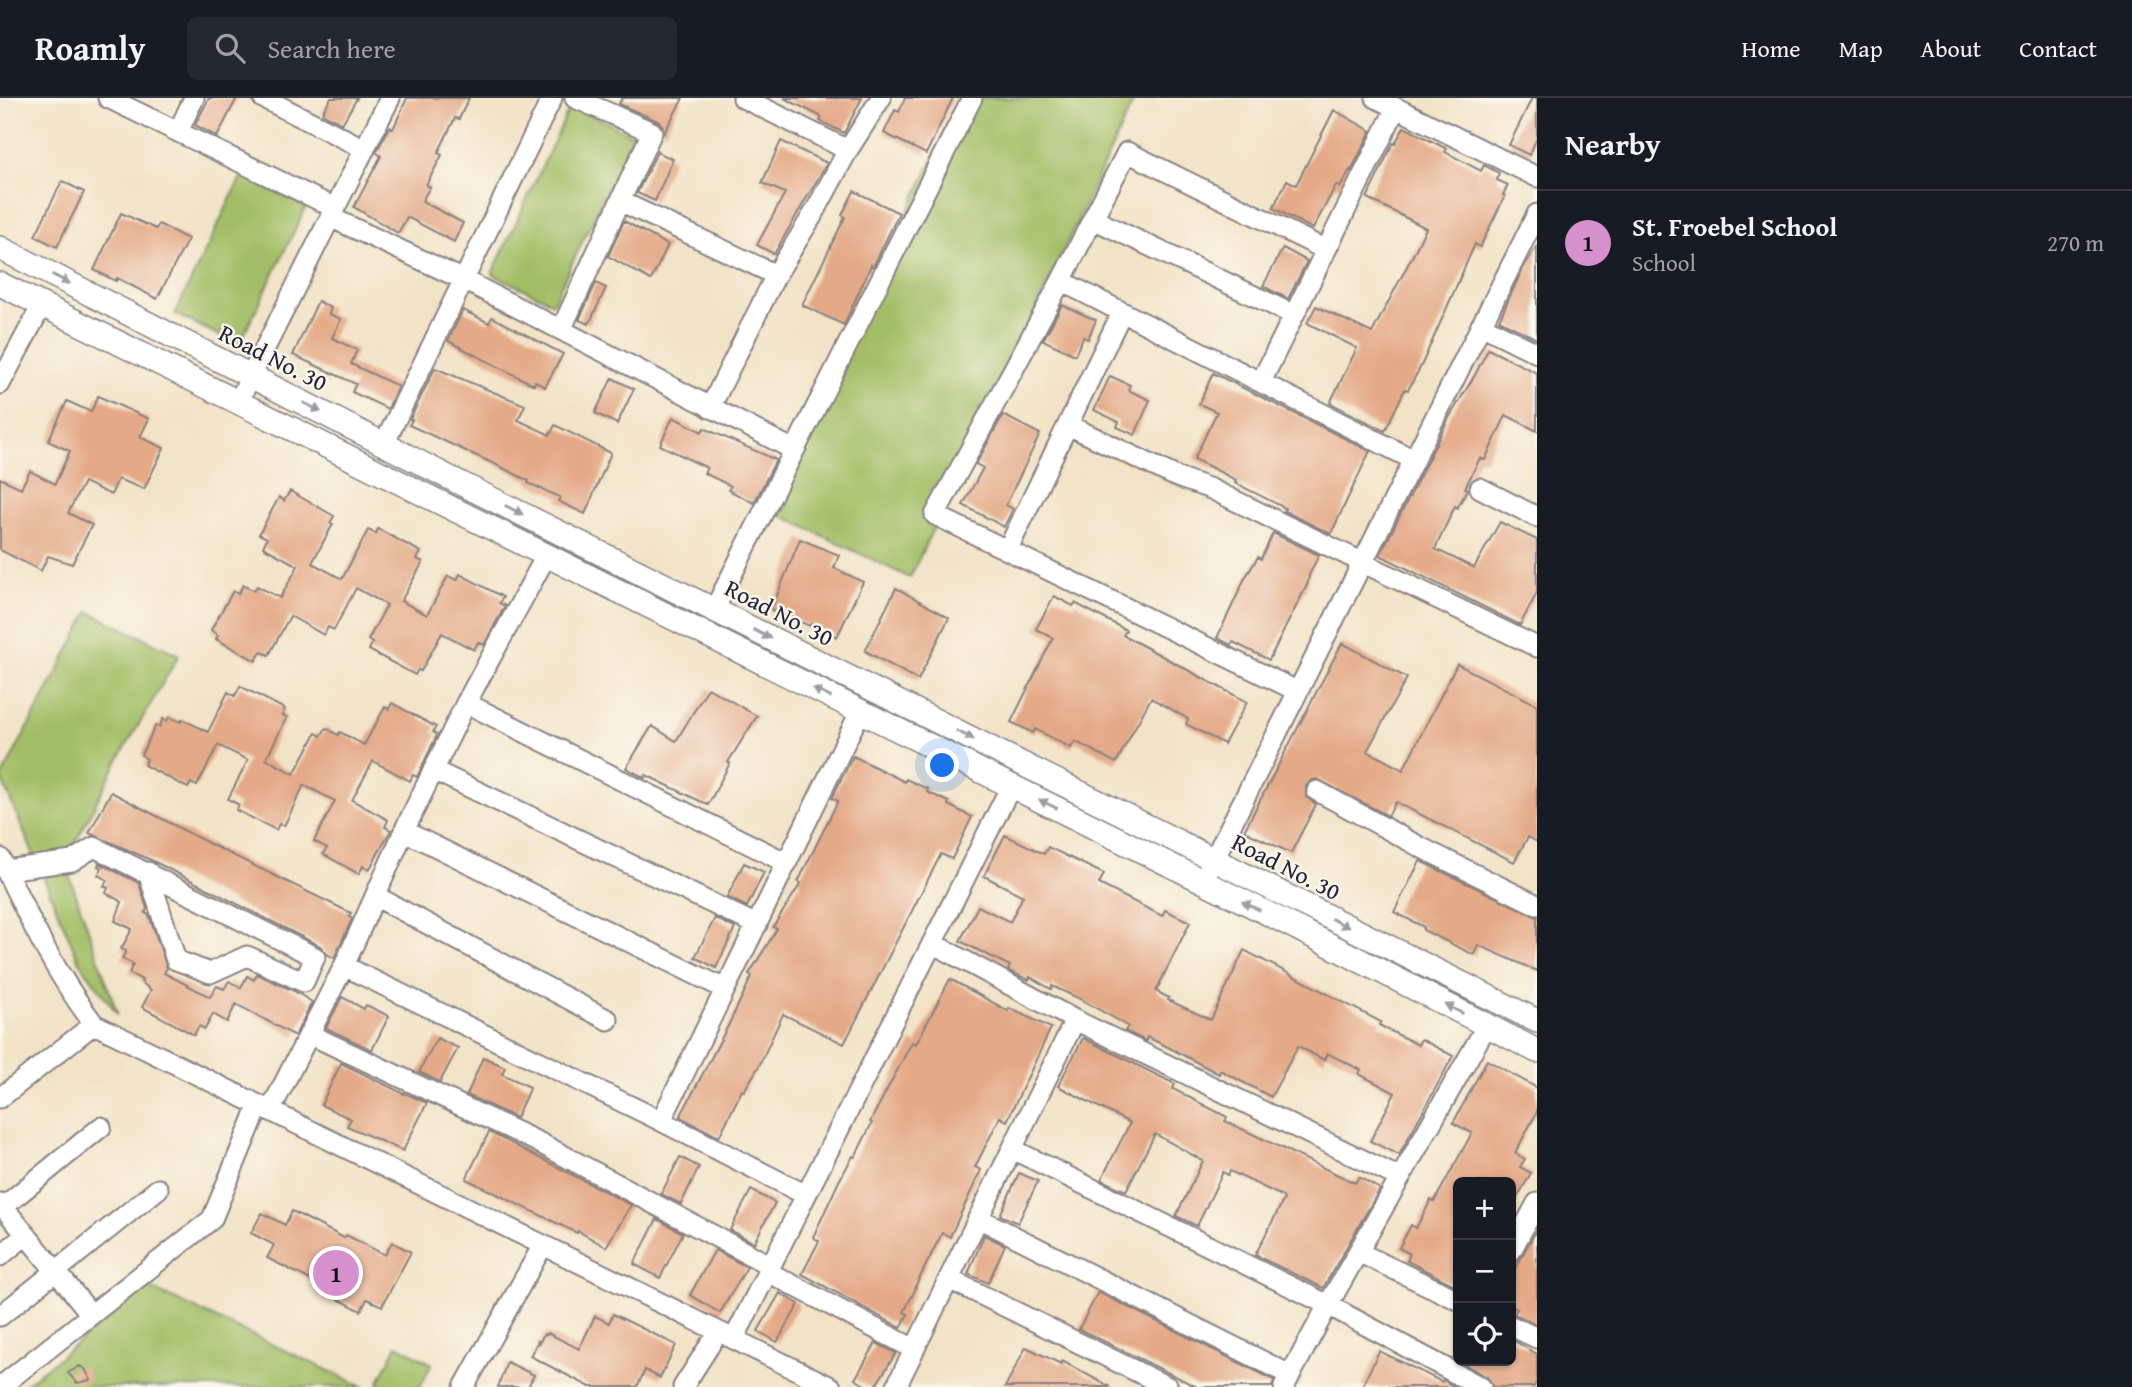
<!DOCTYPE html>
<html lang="en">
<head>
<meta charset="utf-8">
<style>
  body { margin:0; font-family:"Gentium Book Plus",serif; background:#242831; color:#f1f3f6 }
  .controls { position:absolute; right:21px; bottom:21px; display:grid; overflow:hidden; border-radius:10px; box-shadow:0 2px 5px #0004 }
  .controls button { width:63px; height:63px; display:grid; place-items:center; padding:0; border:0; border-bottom:2px solid #363941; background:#171b24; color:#f1f3f6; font:35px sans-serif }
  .you { position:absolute; left:943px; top:668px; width:24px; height:24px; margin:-18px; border:5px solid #fff; border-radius:50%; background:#1a73e8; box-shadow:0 0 0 10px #1a73e833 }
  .badge { display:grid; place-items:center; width:46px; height:46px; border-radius:50%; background:#d690ce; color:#111; font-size:23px; font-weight:700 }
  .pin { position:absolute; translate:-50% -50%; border:4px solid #fff; box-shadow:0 2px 7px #0006 }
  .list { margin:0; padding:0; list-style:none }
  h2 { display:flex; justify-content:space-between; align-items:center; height:91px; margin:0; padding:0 28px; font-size:30px }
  h2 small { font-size:23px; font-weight:400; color:#9ea1a6 }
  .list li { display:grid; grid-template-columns:46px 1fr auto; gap:21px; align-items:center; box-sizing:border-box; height:105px; padding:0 28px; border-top:2px solid #363941 }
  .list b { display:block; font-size:26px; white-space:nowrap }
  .list p { margin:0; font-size:23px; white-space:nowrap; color:#9ea1a6 }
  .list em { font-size:23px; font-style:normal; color:#9ea1a6 }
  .icon { flex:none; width:38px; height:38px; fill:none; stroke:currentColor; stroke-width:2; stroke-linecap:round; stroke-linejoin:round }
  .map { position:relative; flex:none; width:1537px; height:1289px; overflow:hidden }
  header { display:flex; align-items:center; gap:42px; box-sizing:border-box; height:98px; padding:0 35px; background:#171b24; border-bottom:2px solid #363941 }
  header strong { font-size:33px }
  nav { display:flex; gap:38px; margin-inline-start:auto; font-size:24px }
  .search { width:490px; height:63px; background:#242831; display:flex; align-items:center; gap:18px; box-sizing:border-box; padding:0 24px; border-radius:10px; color:#9ea1a6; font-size:26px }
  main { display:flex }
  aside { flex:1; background:#171b24 }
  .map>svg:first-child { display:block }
</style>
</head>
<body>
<header>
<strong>Roamly</strong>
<div class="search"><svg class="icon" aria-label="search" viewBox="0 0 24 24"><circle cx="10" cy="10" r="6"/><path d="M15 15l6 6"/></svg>Search here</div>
<nav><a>Home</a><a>Map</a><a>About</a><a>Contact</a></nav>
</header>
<main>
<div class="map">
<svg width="1537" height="1289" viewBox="0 0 1537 1289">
  <rect width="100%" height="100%" fill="#fbf7ec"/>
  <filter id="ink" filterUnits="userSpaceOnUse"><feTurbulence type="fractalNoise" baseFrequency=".0143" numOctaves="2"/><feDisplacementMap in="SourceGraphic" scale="14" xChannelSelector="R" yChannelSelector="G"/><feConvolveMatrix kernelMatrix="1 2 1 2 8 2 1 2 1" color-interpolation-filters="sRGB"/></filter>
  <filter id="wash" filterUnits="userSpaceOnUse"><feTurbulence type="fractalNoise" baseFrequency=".00686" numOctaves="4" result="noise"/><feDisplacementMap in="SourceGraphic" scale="28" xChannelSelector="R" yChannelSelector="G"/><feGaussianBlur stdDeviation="1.57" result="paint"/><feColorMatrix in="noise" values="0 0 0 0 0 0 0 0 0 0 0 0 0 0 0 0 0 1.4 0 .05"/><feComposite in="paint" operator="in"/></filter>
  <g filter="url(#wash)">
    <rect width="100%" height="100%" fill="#f2e3c7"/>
    <path fill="#a2be65" stroke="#627050" stroke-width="2" d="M962,0H1135L910,480L768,411Z
      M571,7L633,37L553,205L492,176Z
      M242,77L306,109L239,247L175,216Z
      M89,514L179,557L117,664L65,765L118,917L79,863L1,680Z
      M148,1189L364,1289H22Z
      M397,1247L432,1266L420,1289H385L378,1285Z"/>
    <g id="blocks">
      <path fill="#e4a986" d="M209,0H237L217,39L195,27Z
        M331,0H357L342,26L322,15Z
        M407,0H469L459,21L455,20L438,55L442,57L426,87L430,89L422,103L463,125L454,144L407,119L398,135L354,109L381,58L376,54L390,29L393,31Z
        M622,0H683L664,35L662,27L658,23L619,6Z
        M784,0H862L844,35L820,23L822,19Z
        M905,0H953L926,56L884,35L895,12L899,14Z
        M1532,0H1537V40L1529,57L1509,47Z
        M1334,12L1371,33L1351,73L1350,72L1340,90L1336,87L1313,131L1273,110L1287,82L1296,87Z
        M1404,29L1447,51L1445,54L1481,73L1484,67L1499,75L1497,82L1508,87L1503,97L1505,98L1480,149L1475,146L1422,266L1408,292L1405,291L1385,333L1330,305L1357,250L1307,225L1316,208L1372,235L1414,155L1426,130L1367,100L1393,45L1395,46Z
        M781,43L827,65L774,156L757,147L785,95L762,85Z
        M657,54L673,61L655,103L637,95Z
        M62,83L84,94L57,149L35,138Z
        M854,93L899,115L873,169L871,167L844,227L802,207L845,119L842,117Z
        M121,115L156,131L159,126L188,141L157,201L117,180L116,183L94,172Z
        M624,123L668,147L651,182L608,158Z
        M1537,148V241L1499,222L1523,170Z
        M1283,150L1307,163L1288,201L1263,188Z
        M596,185L606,190L589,226L579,222Z
        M318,203L331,210L329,216L341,221L332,240L357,252L351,266L398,288L388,311L352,294L356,286L293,257Z
        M1062,207L1096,222L1088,241L1083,239L1075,257L1043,242Z
        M463,212L489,225L492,219L563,256L545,289L535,283L534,287L448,243Z
        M1488,251L1537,275V333L1506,317L1485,362L1480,360L1465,390L1468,391L1457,410L1455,408L1435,451L1474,470L1500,424L1537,442V495L1520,527L1380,457L1450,318L1475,277Z
        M435,270L525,307L518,322L550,337L555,327L611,355L585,416L558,403L560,399L528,385L529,383L501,369L409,327L412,322L410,321Z
        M1213,275L1370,353L1331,436L1284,413L1285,410L1235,385L1236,382L1194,361L1217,314L1199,306Z
        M1110,278L1130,287L1128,292L1150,302L1135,337L1117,329L1119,324L1094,312Z
        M612,280L634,291L617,326L595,315Z
        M98,298L149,321L140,339L164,350L144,391L118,381L111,397L84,384L68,415L92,427L72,466L48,458L41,473L0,452V380L21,390L30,373L55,386L70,353L48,343L67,303L91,314Z
        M1003,317L1040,336L1006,407L1013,411L1004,429L963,407L983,370L976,366Z
        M673,319L702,334L704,330L776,362L754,405L728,392L731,388L704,375L707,370L660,347Z
        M290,393L334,418L330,425L333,426L312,465L342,481L368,432L376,436L378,431L421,454L417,461L423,464L401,503L427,517L448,478L457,482L460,476L503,499L499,505L505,508L484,547L478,544L474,552L442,535L421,573L418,572L415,577L369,552L372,545L368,542L387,507L356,490L334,532L328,529L324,537L290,518L269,557L261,554L256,563L216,541L218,537L211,532L233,493L238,496L243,487L254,493L257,488L280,500L298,468L263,449L267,440L259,436L279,399L284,403Z
        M1273,435L1319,457L1309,477L1308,485L1269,562L1233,544L1231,547L1217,540L1245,480L1258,459L1261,461Z
        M800,441L839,457L834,470L863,484L837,539L811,526L810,528L771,512Z
        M896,490L949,520L918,582L865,553Z
        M1054,498L1073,508L1075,505L1126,532L1123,537L1247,604L1224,646L1186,626L1188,621L1151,600L1116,665L1075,643L1071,650L1035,631L1033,635L1011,624L1053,540L1036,531Z
        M1342,545L1407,580L1367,653L1403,672L1457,566L1537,607V744L1528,739L1514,764L1396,704L1388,718L1317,681L1311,682L1306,688V699L1316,706L1291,755L1244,733Z
        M240,588L285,611L282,617L287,619L266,661L294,676L316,635L321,638L326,630L338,637L340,634L364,647L385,609L389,611L392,605L436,629L433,634L437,637L417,679L413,677L410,683L373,663L352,702L388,722L385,729L391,732L369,772L363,768L359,776L323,756L327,750L314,743L335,703L304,687L284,728L279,726L276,732L236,712L239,707L228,701L248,662L218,647L197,688L191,685L188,690L144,667L147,661L141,657L156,627L159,629L163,621L167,623L169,619L181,624L182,621L208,634L228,594L235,598Z
        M708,590L757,618L728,664L730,665L708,707L646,677L645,680L626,670L652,628L676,643Z
        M853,658L905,684L906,681L928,691L927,694L949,704L948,707L972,719L952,761L941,756L844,946L783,916L759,968L744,993L742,992L719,1039L680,1019L729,926L752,878L749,876L777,831L773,829L801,785L798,784L838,703L832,700Z
        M111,694L208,745L351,815L349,819L352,821L334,860L327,856L320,848L151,762L89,735Z
        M1005,737L1044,756L1048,749L1104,776L1099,786L1162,818L1165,812L1190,824L1156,893L1169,900L1168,902L1211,922L1244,852L1381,924L1379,927L1418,947L1421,941L1453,958L1399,1057L1370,1043L1395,995L1359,976L1361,972L1327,955L1324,962L1298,948L1271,999L1220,972L1219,976L1168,949L1147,939L1146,943L1125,933L1128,928L1080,901L1052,888L1051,891L1030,879L1029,882L1011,874L1008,872L1010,868L960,843L978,808L1010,824L1023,798L984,778Z
        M1420,763L1537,819V873L1478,847L1474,857L1423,832L1424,829L1394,814Z
        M99,765L139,785L147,811L145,815L149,817L167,870L164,875L210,899L217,888L224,891L229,883L241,890L247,878L254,882L257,876L294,893L312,904L295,938L236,906L227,924L213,916L205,931L199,928L194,937L142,909L151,892L141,884L142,882L129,875L133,866L122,860L126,853L121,851L132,831L115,823L122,804L106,795L108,790L104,788L107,782L98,777L102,770L98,768Z
        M744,765L764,774L747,809L727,799Z
        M715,820L735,830L716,870L695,859Z
        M950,881L1008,913L1009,910L1051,930L1007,1023L1000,1019L975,1069L981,1072L950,1139L942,1135L915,1189L916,1190L904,1214L908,1216L901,1230L802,1176L819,1143L813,1139L839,1083L853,1058L855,1059L872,1025L870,1024L912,944L916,946Z
        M342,899L364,911L366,907L389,918L372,952L326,930Z
        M437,940L458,950L440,984L419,974Z
        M1083,940L1175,986L1173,991L1227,1019L1225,1023L1355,1085L1359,1079L1380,1091L1323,1190L1255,1157L1284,1101L1282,1098L1230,1073L1228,1077L1223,1074L1197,1128L1176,1118L1203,1063L1155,1036L1126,1093L1101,1082L1130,1025L1058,988Z
        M483,959L505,969L502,976L530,989L516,1020L467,997Z
        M1487,962L1537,990V1014L1515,1055L1525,1061L1520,1069L1531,1075L1511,1111V1084H1458V1189L1407,1163L1410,1156L1399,1150L1411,1127L1416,1130L1431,1102L1434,1104L1472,1035L1453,1025Z
        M341,965L404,996V995L427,1005L403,1053L347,1028L351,1021L321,1007Z
        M489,1034L631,1107L606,1149L578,1133L577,1135L466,1081Z
        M680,1059L699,1069L681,1106L661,1096Z
        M1019,1075L1038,1083L1018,1125L1000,1117Z
        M751,1092L775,1105L754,1145L730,1132Z
        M292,1113L344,1140L346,1137L385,1157L392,1144L411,1154L382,1208L367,1201L361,1213L319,1191L321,1187L267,1160L274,1147L251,1135L262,1115L285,1127Z
        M657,1121L683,1135L660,1180L634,1166Z
        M1537,1131V1227L1514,1216L1517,1211L1511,1208V1178Z
        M984,1137L1005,1147L988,1185L968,1176Z
        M715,1152L747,1169L720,1215L690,1197Z
        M1098,1194L1274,1282L1272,1289H1197L1079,1231Z
        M780,1195L799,1206L777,1244L758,1233Z
        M613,1216L676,1247L660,1280L645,1272L637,1289H590L530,1258L538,1243L539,1245L544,1236L547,1237L548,1235L579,1251L595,1218L609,1225Z
        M1511,1241L1537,1256V1282L1534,1289H1493L1487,1279L1458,1263H1511Z
        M876,1245L896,1255L875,1289H868L855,1281Z
        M1026,1249L1061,1266L1062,1263L1110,1289H1005Z
        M1379,1253L1442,1284L1443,1282L1455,1289H1362Z
        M507,1264L534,1277L528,1289H498Z
        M80,1268L85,1271L91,1282L77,1285L68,1275Z"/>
    </g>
  </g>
  <g filter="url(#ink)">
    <use href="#blocks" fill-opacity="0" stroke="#8a8281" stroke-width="2"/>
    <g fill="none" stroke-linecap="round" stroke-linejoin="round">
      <defs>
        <path id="minor" d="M108,0L335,110
          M263,0L365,51
          M743,0L848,52
          M1376,0L1537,79
          M178,34L194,0
          M622,104L776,177
          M330,119L464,182L794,352
          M1093,121L1294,217
          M1061,183L1127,54L1326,152
          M1481,227L1537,255
          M561,232L652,34L575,0
          M1261,284L1396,10
          M0,286L42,207
          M238,304L390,0
          M710,310L776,177L814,115L848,52L881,0
          M1068,327L1177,379L1211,391L1537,549
          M384,346L552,0
          M1480,390L1537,419
          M1008,451L1122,214
          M714,512L972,0
          M1297,593L935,417L1061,183L1414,362
          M466,605L787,765
          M433,672L757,827
          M1317,693L1422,750L1537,807
          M404,733L725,891
          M0,760C28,818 54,874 94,926L543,1147
          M6,772L72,763L94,749L315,859L304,884L247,858L210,875L176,862L148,774
          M1207,775L1537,116
          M375,798L608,922
          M932,845L1075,922L1400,1080
          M344,868L661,1023
          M309,936L538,1044L771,1168
          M0,1000L94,926
          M270,1013L344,868L404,733L466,605L546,458
          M1012,1051L1328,1207L1481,1289
          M806,1097L661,1023L860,614
          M0,1105L90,1215
          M3,1109L101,1029
          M978,1120L1290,1277
          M1511,1153L1537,1105
          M1358,1154L1458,1202
          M0,1158L26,1137
          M768,1174L914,1251
          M949,1181L1168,1289
          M0,1218L158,1091
          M1511,1228L1537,1240
          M734,1241L1011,688
          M0,1289L212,1121L259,1007
          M464,1289L543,1147L831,1289
          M683,1289L718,1234
          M896,1289L1075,922
          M1284,1289L1328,1207L1487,927"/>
        <path id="tertiary" d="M0,150L454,382L1537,923
          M0,186L1279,821L1537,953"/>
      </defs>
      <use href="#minor" stroke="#8a8281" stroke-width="23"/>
      <use href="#tertiary" stroke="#8a8281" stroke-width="26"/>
      <use href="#minor" stroke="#fff" stroke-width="19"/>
      <use href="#tertiary" stroke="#fff" stroke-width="23"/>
    </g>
    <defs><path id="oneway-solid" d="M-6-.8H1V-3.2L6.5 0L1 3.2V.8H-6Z" transform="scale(1.75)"/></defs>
    <g fill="#9c9ca7">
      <use href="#oneway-solid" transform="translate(61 181) rotate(27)"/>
      <use href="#oneway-solid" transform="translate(312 309) rotate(27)"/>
      <use href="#oneway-solid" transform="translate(514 412) rotate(27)"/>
      <use href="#oneway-solid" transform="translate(762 536) rotate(27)"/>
      <use href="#oneway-solid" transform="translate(822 595) rotate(-154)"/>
      <use href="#oneway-solid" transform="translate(965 637) rotate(27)"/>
      <use href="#oneway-solid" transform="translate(1048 706) rotate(-154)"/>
      <use href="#oneway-solid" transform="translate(1251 808) rotate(-154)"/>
      <use href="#oneway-solid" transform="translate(1340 825) rotate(27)"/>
      <use href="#oneway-solid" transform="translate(1454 911) rotate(-153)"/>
    </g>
  </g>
  <g text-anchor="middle" stroke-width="5" stroke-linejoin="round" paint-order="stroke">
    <g font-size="24" fill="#22223b" stroke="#fbf7ec">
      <text transform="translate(273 260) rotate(27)" y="8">Road No. 30</text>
      <text transform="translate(779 515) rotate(27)" y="8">Road No. 30</text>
      <text transform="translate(1286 769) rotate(27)" y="8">Road No. 30</text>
    </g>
  </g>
</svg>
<div class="controls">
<button>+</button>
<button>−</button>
<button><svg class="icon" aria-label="locate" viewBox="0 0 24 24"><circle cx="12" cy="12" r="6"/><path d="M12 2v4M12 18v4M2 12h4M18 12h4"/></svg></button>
</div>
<div class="you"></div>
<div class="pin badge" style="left:336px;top:1175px">1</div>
</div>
<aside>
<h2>Nearby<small></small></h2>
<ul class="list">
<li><span class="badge">1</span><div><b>St. Froebel School</b><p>School</p></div><em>270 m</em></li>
</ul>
</aside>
</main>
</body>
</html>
